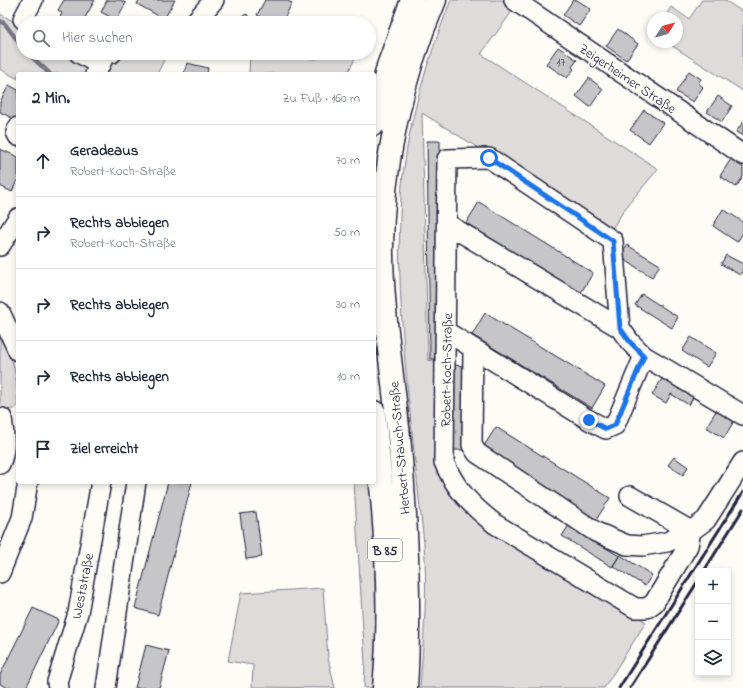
<!DOCTYPE html>
<html lang="de">
<head>
<meta charset="utf-8">
<style>
  body { margin:0; font-family:"Indie Flower",sans-serif; background:#f2f2f3; color:#1f2937 }
  .controls { position:absolute; right:12px; bottom:12px; display:grid; overflow:hidden; border-radius:4px; box-shadow:0 2px 6px #0003 }
  .controls button { width:36px; height:36px; display:grid; place-items:center; padding:0; border:0; border-bottom:1px solid #e0e1e3; background:#fff; color:#1f2937; font:20px sans-serif }
  .compass { position:absolute; left:647px; top:12px; width:36px; height:36px; border-radius:50%; background:#fff; box-shadow:0 2px 6px #0003; rotate:54deg }
  .stop { position:absolute; width:12px; height:12px; margin:-9px; border:3px solid #1a73e8; border-radius:50%; background:#fff }
  .stop.end { background:#1a73e8; border-color:#fff; box-shadow:0 1px 4px #0008 }
  .list { margin:0; padding:0; list-style:none }
  h2 { display:flex; justify-content:space-between; align-items:center; height:52px; margin:0; padding:0 16px; font-size:17px }
  h2 small { font-size:13px; font-weight:400; color:#747a83 }
  .list li { display:grid; grid-template-columns:26px 1fr auto; gap:12px; align-items:center; box-sizing:border-box; height:72px; padding:0 16px; border-top:1px solid #e0e1e3 }
  .list b { display:block; font-size:15px; white-space:nowrap }
  .list p { margin:0; font-size:13px; white-space:nowrap; color:#747a83 }
  .list em { font-size:13px; font-style:normal; color:#747a83 }
  .icon { flex:none; width:22px; height:22px; fill:none; stroke:currentColor; stroke-width:2; stroke-linecap:round; stroke-linejoin:round }
  .map { position:relative; flex:none; width:743px; height:688px; overflow:hidden }
  .search { position:absolute; background:#fff; box-shadow:0 2px 6px #0003; left:16px; top:16px; width:360px; height:44px; display:flex; align-items:center; gap:10px; box-sizing:border-box; padding:0 14px; border-radius:22px; color:#747a83; font-size:15px }
  .panel { position:absolute; background:#fff; box-shadow:0 2px 6px #0003; left:16px; top:72px; width:360px; height:412px; border-radius:4px }
  .map>svg:first-child { display:block }
</style>
</head>
<body>
<div class="map">
<svg width="743" height="688" viewBox="0 0 743 688">
  <rect width="100%" height="100%" fill="#fdfcf7"/>
  <filter id="ink" filterUnits="userSpaceOnUse"><feTurbulence type="fractalNoise" baseFrequency=".025" numOctaves="2"/><feDisplacementMap in="SourceGraphic" scale="8" xChannelSelector="R" yChannelSelector="G"/><feConvolveMatrix kernelMatrix="1 2 1 2 8 2 1 2 1" color-interpolation-filters="sRGB"/></filter>
  <g filter="url(#ink)">
    <path fill="#dddcdb" stroke="#807f8b" d="M451,0H502L514,9L481,54L658,169L627,206L611,230L422,113L428,360L440,362L438,464L458,503L497,531L646,622L604,688H420C423,645 427,602 425,559C424,536 420,512 418,489C408,392 395,294 401,196C406,128 426,63 451,0Z
      M702,0H724L743,12V91L666,42H677V18H664L671,7L689,19Z
      M0,14L23,27V53H69L91,66L87,74H18V79L0,69Z
      M146,53H165V58L157,74H107L113,60Z
      M250,53H270L316,59L328,53H358L347,74H249Z
      M0,329C13,354 18,379 18,406L14,409L0,410Z
      M354,482H372L373,487L377,673L375,688H364L365,662Z
      M323,588L328,658L335,688L252,687L253,665L228,661L241,593Z"/>
    <g fill="none" stroke-linecap="round" stroke-linejoin="round">
      <path stroke="#787885" stroke-width="4.5" d="M0,21L5,24L23,48
        M28,53L50,74"/>
    </g>
    <path fill="#c6c6c8" stroke="#22223b" d="M64,0H95L82,23H59L58,22L62,13L58,10Z
      M107,0H120L126,3L116,20L101,12Z
      M139,0H175L164,19L137,4Z
      M265,0H285L292,3L282,23H272L257,15Z
      M573,0H577L591,9L579,26L563,15Z
      M247,14L252,23H239L237,19Z
      M618,29L638,44L626,60L606,46Z
      M558,47L577,60L572,67L574,69L567,78L546,64Z
      M187,63L208,68L207,74H184Z
      M689,71L701,79L698,83L703,87L693,102L676,92Z
      M589,78L603,89L590,107L576,96Z
      M9,85L18,90V121L0,112V102Z
      M718,96L732,106L722,122L707,112Z
      M644,110L663,123L649,143L630,130Z
      M743,122V136L736,132Z
      M427,141H440L443,359H430Z
      M0,149L18,157V178L12,192L0,186Z
      M731,159L743,167V177L736,187L720,176Z
      M479,202L593,273L580,294L466,223Z
      M723,209L743,222V233L737,242L713,226Z
      M627,245L660,265L652,277L620,257Z
      M726,255L743,264V270L740,275L721,264Z
      M642,294L678,317L672,328L635,305Z
      M485,313L605,386L592,408L472,335Z
      M691,337L716,353L707,367L682,351Z
      M451,365L466,366L463,450H448Z
      M663,377L694,396L689,405L671,394L666,403L652,395Z
      M716,411L734,421L724,438L706,427Z
      M496,427L610,498L596,520L482,449Z
      M674,457L688,467L683,475L668,465Z
      M168,482H192L158,615L135,608Z
      M256,512L262,557L246,559L240,514Z
      M569,525L619,556L612,567L562,536Z
      M620,555L652,575L645,586L613,566Z
      M33,608L59,620L26,688H8L0,684V675Z
      M146,645L169,651L159,688H135Z"/>
    <g fill="none" stroke-linecap="round" stroke-linejoin="round">
      <defs>
        <path id="minor" d="M514,0L743,155
          M29,23L23,19L33,0
          M194,23L214,0
          M79,53L100,65
          M95,74L106,53H112
          M18,127L16,132L18,136
          M447,224L620,328
          M0,246L18,218
          M0,312L18,351
          M447,332L589,420L606,429L615,425L644,356
          M473,348L472,445L477,453L596,532L627,545L642,546L667,542L691,531L630,496
          M743,415L644,356L630,342L620,328L613,241L489,158L447,159L444,462C455,489 472,506 495,524L635,608H647L654,603L688,546L691,531L706,520L743,462
          M0,464C7,449 4,434 2,418
          M0,573L22,518L28,482
          M58,688L57,682L78,613L101,482
          M106,688L136,482"/>
        <path id="major" d="M374,124L388,66L412,0
          M374,412C383,503 393,596 384,688
          M406,688C411,607 407,527 400,447C394,383 383,319 382,255C381,170 401,78 435,0"/>
      </defs>
      <use href="#minor" stroke="#22223b" stroke-width="22"/>
      <use href="#major" stroke="#22223b" stroke-width="25"/>
      <use href="#minor" stroke="#fdfcf7" stroke-width="19"/>
      <use href="#major" stroke="#fdfcf7" stroke-width="22"/>
      <path stroke="#22223b" stroke-width="3" d="M704,571L743,509
        M619,688L743,492
        M630,688L698,581"/>
    </g>
  </g>
  <g fill="none" stroke-linecap="round" stroke-linejoin="round" filter="url(#ink)">
    <path stroke="#1a73e8" stroke-width="5" d="M489,158L613,241L620,328L630,342L644,356L615,425L606,429L589,420"/>
  </g>
  <g text-anchor="middle" stroke-width="3" stroke-linejoin="round" paint-order="stroke">
    <g font-size="12" fill="#4b4b5e">
      <text x="561" y="66">17</text>
    </g>
    <rect fill="#fdfcf7" stroke="#646373" stroke-width="1" x="368" y="539" width="34" height="22" rx="3"/>
    <g font-size="13" font-weight="bold" fill="#22223b">
      <text x="385" y="555">B 85</text>
    </g>
    <g font-size="14" fill="#22223b" stroke="#fdfcf7">
      <text transform="translate(628 78) rotate(34)" y="5">Zeigerheimer Straße</text>
      <text transform="translate(446 370) rotate(-89)" y="5">Robert-Koch-Straße</text>
      <text transform="translate(399 448) rotate(-95)" y="5">Herbert-Stauch-Straße</text>
      <text transform="translate(82 586) rotate(-79)" y="5">Weststraße</text>
    </g>
  </g>
</svg>
<div class="controls">
<button>+</button>
<button>−</button>
<button><svg class="icon" aria-label="layers" viewBox="0 0 24 24"><path d="M12 4l9 5-9 5-9-5zM3 14l9 5 9-5"/></svg></button>
</div>
<svg class="compass" viewBox="-18 -18 36 36"><path d="M0-13l5 13h-10z" fill="#e53935"/><path d="M0 13l5-13h-10z" fill="#747a83"/></svg>
<div class="stop" style="left:489px;top:158px"></div>
<div class="stop end" style="left:589px;top:420px"></div>
<div class="search"><svg class="icon" aria-label="search" viewBox="0 0 24 24"><circle cx="10" cy="10" r="6"/><path d="M15 15l6 6"/></svg>Hier suchen</div>
<section class="panel">
<h2>2 Min.<small>Zu Fuß · 160 m</small></h2>
<ul class="list">
<li><svg class="icon" aria-label="ahead" viewBox="0 0 24 24"><path d="M12 20V5M6 11l6-6 6 6"/></svg><div><b>Geradeaus</b><p>Robert-Koch-Straße</p></div><em>70 m</em></li>
<li><svg class="icon" aria-label="right" viewBox="0 0 24 24"><path d="M7 20v-9h11M14 6l5 5-5 5"/></svg><div><b>Rechts abbiegen</b><p>Robert-Koch-Straße</p></div><em>50 m</em></li>
<li><svg class="icon" aria-label="right" viewBox="0 0 24 24"><path d="M7 20v-9h11M14 6l5 5-5 5"/></svg><div><b>Rechts abbiegen</b></div><em>30 m</em></li>
<li><svg class="icon" aria-label="right" viewBox="0 0 24 24"><path d="M7 20v-9h11M14 6l5 5-5 5"/></svg><div><b>Rechts abbiegen</b></div><em>10 m</em></li>
<li><svg class="icon" aria-label="arrive" viewBox="0 0 24 24"><path d="M6 21V4h12l-3 4 3 4H6"/></svg><div><b>Ziel erreicht</b></div></li>
</ul>
</section>
</div>
</body>
</html>
